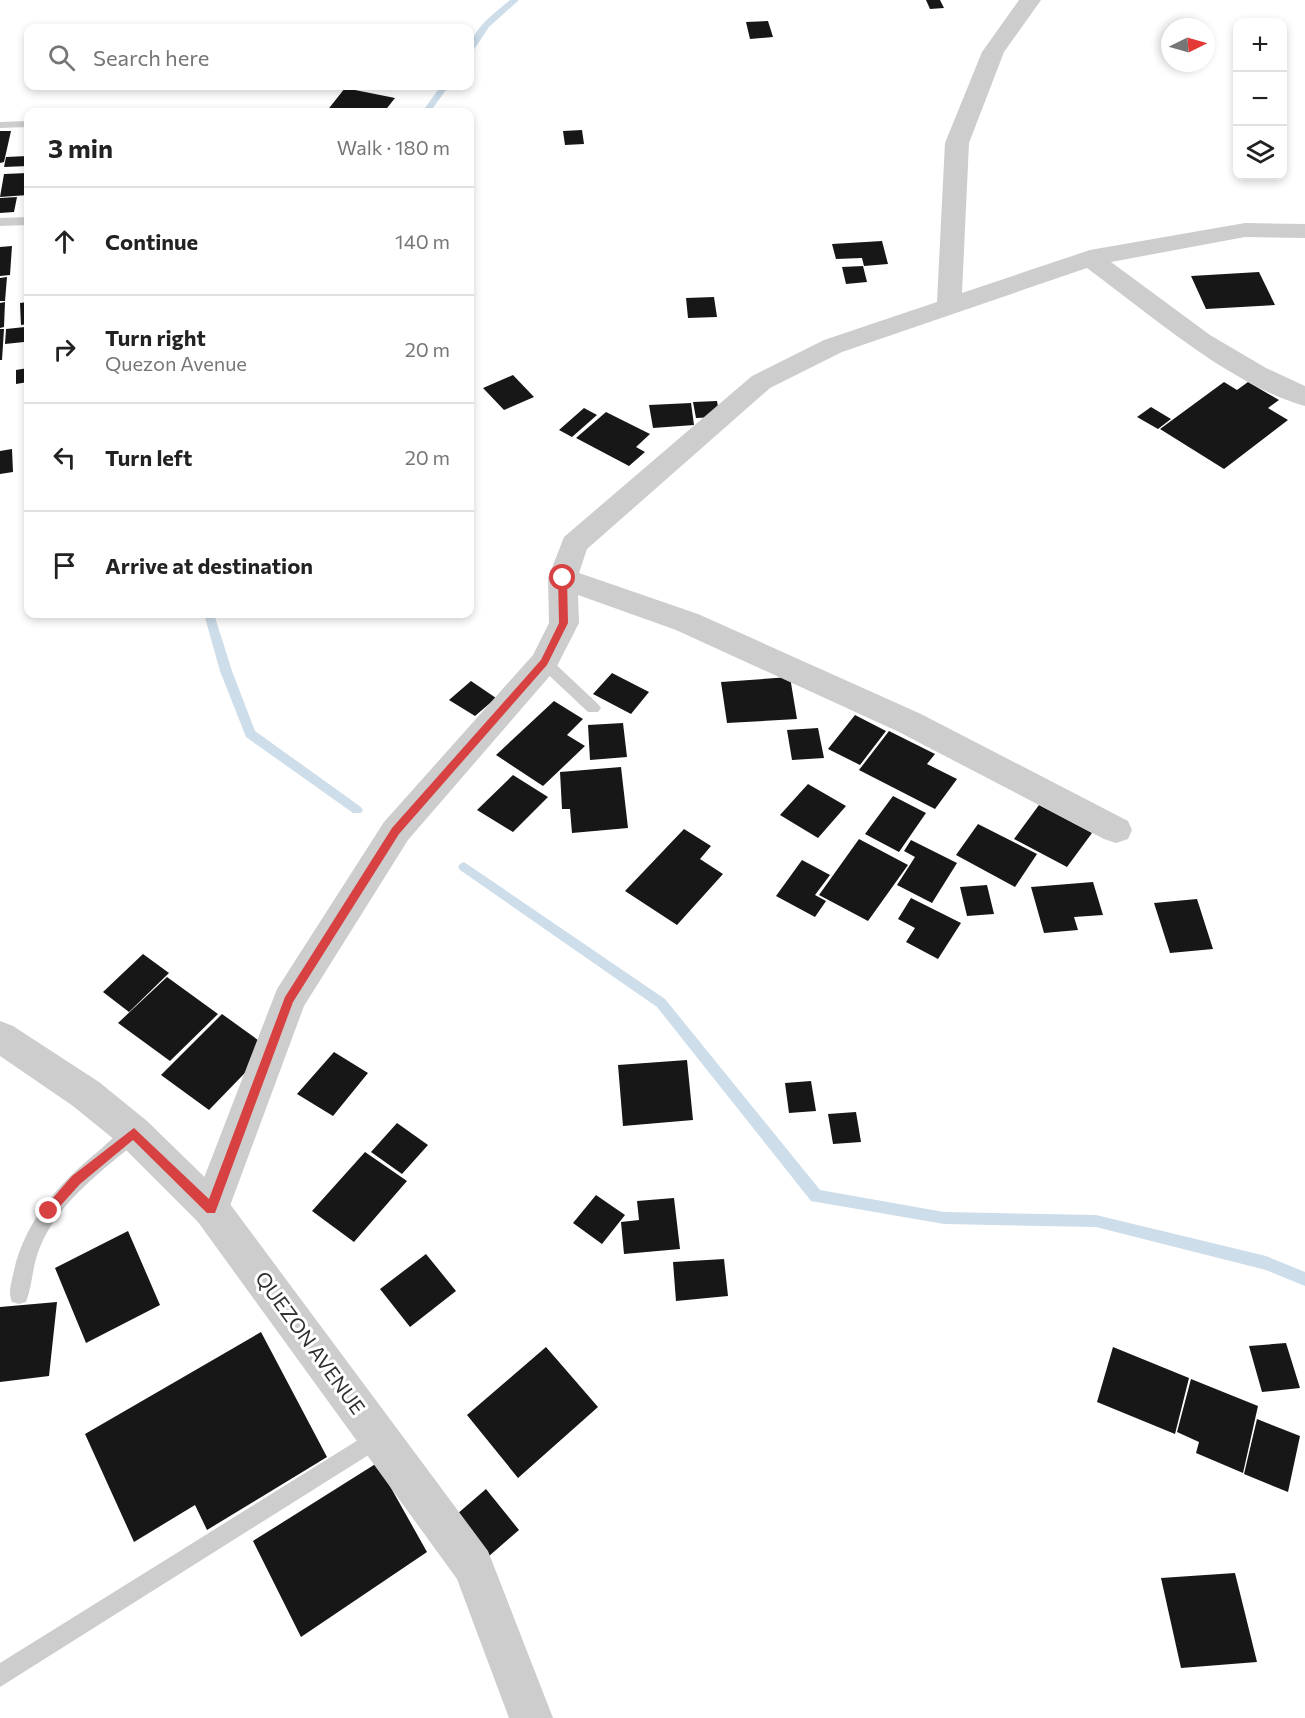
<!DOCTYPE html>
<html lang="en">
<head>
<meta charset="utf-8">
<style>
  body { margin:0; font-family:Commissioner,sans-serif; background:#f2f2f2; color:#222 }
  .controls { position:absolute; right:18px; top:18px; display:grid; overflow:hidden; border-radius:12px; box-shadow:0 3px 9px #0003 }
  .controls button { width:54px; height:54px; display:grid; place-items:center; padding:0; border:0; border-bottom:2px solid #e0e0e0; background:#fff; color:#222; font:30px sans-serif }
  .compass { position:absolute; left:1161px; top:18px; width:54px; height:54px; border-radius:50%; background:#fff; box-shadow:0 3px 9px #0003; rotate:85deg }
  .stop { position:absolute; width:18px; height:18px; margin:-14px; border:4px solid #d84141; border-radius:50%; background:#fff }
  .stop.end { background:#d84141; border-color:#fff; box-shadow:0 2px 6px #0008 }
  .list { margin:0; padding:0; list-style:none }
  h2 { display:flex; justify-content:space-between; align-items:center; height:78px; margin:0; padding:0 24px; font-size:26px }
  h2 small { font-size:20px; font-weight:400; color:#767676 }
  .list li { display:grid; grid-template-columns:39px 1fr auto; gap:18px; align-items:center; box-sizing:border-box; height:108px; padding:0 24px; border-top:2px solid #e0e0e0 }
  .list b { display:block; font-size:22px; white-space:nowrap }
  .list p { margin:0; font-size:20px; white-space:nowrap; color:#767676 }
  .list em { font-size:20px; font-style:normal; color:#767676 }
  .icon { flex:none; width:33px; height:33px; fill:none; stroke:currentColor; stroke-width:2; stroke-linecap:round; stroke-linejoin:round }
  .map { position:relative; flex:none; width:1305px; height:1718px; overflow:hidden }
  .search { position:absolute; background:#fff; box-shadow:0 3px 9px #0003; left:24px; top:24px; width:450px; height:66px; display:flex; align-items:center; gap:15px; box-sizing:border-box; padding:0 21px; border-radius:12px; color:#767676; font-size:22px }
  .panel { position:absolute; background:#fff; box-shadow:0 3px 9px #0003; left:24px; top:108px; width:450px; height:510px; border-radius:12px }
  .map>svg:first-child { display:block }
</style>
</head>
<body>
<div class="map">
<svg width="1305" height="1718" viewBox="0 0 1305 1718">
  <rect width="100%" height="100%" fill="#fff"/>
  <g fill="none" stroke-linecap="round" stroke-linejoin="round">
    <path fill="#cdddea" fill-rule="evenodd" d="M510,0H519L489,27L473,51H470C470,30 495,13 510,0Z
      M441,86H449L430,112H422Z
      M204,614H214L232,671L255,731L361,807L363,810L361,813H353L246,737L220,671Z
      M464,862L665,999L820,1190L944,1212L1096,1215L1266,1256L1305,1272V1286L1266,1270L1096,1227L944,1224L811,1201L657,1007L460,870L458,867L460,864Z"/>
  </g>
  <path fill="#171717" d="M926,0H940L944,8L930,9Z
    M768,21L773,37L750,39L746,22Z
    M345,88L395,98L384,112H326Z
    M582,130L584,144L565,145L563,131Z
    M0,131H11L4,162L0,163Z
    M28,156V166L4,167L6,157Z
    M28,173V195L0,197L4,174Z
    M17,197L14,212L0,213V198Z
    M882,241L888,264L864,266L862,258L836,259L832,244Z
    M12,246L10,275L0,276V247Z
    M863,266L867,282L846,284L842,267Z
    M1259,272L1275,305L1206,309L1191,276Z
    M7,277L5,301H0V278Z
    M714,297L717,317L688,318L686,298Z
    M5,302L4,327L0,328V303Z
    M28,302V324L21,325L20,303Z
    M25,327L24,342L5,344L6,329Z
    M0,329H4L2,360H0Z
    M28,368V382L16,384V370Z
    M513,375L534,397L504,410L483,388Z
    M1224,382L1237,390L1248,382L1279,400L1268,408L1288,420L1224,469L1160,429Z
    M717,401L720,417L696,418L693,402Z
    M691,403L694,425L653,428L649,405Z
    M1151,407L1171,419L1158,429L1137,417Z
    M584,408L597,415L572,437L559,430Z
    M606,412L650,434L636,447L645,452L629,466L576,438Z
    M12,449L13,472L0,474V451Z
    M612,673L649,692L631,714L593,694Z
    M790,677L797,719L727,723L721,682Z
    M471,681L496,698L475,716L449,700Z
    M554,701L583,719L567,735L585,746L543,786L496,755Z
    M855,715L886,731L860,765L828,749Z
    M623,723L627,757L590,760L588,725Z
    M818,728L824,758L792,760L787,730Z
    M889,731L935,754L927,764L957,779L935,809L859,770Z
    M621,767L628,828L572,833L570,809H562L560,772Z
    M513,775L548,797L513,832L477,810Z
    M808,784L846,806L818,838L780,815Z
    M893,796L926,813L899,852L865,834Z
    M1039,805L1092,833L1067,867L1014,839Z
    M978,824L1037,854L1015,887L956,855Z
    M684,829L711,846L700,859L723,874L677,925L625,891Z
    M859,839L908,865L868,921L819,895Z
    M911,840L957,863L932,903L897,885L915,857L904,851Z
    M802,860L830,875L815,895L826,901L815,917L776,896Z
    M1093,882L1103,915L1074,917L1078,930L1044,933L1031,887Z
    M987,885L994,914L967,916L960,887Z
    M911,898L961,923L938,959L906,942L915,928L898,919Z
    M1197,899L1213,949L1170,953L1154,903Z
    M143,954L169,973L129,1012L103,992Z
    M167,977L218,1014L170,1061L118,1023Z
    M222,1014L269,1048L209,1110L161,1075Z
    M334,1052L368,1073L333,1116L297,1094Z
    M687,1060L693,1120L623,1126L618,1065Z
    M811,1081L816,1111L789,1113L785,1083Z
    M856,1112L861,1142L833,1144L828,1114Z
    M397,1123L428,1145L402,1174L371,1152Z
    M365,1152L407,1181L354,1242L312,1211Z
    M596,1195L625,1215L602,1244L573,1223Z
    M674,1198L680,1249L624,1254L621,1222L639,1220L637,1201Z
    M128,1231L160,1305L86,1343L55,1268Z
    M426,1254L456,1291L410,1327L380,1289Z
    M724,1259L728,1296L676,1301L673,1262Z
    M57,1302L49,1376L0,1382V1307Z
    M261,1332L327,1457L207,1530L195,1505L134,1542L85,1434Z
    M1286,1343L1300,1388L1262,1392L1249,1346Z
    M546,1347L598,1407L518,1478L467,1415Z
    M1113,1347L1189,1378L1175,1434L1097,1402Z
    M1191,1379L1258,1406L1243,1473L1196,1453L1199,1442L1177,1432Z
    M1257,1419L1300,1436L1288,1492L1244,1474Z
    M377,1463L427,1552L301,1637L253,1541Z
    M486,1489L519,1530L481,1563L449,1521Z
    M1235,1573L1257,1662L1181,1668L1161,1578Z"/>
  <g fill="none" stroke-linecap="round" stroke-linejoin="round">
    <path fill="#cdcdcd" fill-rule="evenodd" d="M28,121V127L0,128V122Z
      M28,217V225L0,226V218Z
      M544,656L549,658L598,704L601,708L598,712H588L539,666L536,662L539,658Z
      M134,1125L140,1127L143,1133L140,1139C103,1170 59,1201 40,1247C32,1265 33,1284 26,1302L19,1304L12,1302C8,1293 11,1284 13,1275C24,1221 59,1183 101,1149C111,1140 121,1129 134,1125Z
      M379,1427L386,1430L389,1437L386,1444L0,1687V1663Z"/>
    <path fill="#cdcdcd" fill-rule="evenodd" d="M1019,0H1041L1004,52L969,143L962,293L1090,250L1245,223L1305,224V238L1245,237L1111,262L1210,335L1266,368L1305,386V406C1232,386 1148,313 1087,268L842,352L770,388L587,549L579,573L698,614L921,714L1128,821L1132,830L1128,839L1116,843L1104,839L899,732L676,630L578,595L579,623L555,670L408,840L304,1006L224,1222L211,1227L198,1222L192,1209L277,989L384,822L533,655L549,623L548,578L564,537L752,376L824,340L937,302L945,143L982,52Z"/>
    <path fill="#cdcdcd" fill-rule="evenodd" d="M0,1021L13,1026L99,1082L147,1121L224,1196L488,1551L553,1718H509L457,1579L198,1222L121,1145L73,1106L0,1056Z"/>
  </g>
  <path fill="#d84141" d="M563,575L567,578L568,623L547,665L399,834L293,1002L215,1213H207L133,1140L80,1184L53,1214H45V1207L72,1176L134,1128L209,1199L285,997L392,828L541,660L559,623L558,578Z"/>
  <g text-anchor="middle" stroke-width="6" stroke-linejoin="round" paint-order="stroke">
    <g font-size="20" fill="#303030" stroke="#fff">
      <text transform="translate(310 1343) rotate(54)" y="7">QUEZON AVENUE</text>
    </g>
  </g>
</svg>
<div class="controls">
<button>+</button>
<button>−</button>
<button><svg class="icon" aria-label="layers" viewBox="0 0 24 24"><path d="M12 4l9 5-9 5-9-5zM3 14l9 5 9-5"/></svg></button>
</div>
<svg class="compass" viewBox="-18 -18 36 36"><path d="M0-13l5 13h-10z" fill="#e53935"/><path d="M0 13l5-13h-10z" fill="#767676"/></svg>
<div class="stop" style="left:563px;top:578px"></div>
<div class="stop end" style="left:49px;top:1211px"></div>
<div class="search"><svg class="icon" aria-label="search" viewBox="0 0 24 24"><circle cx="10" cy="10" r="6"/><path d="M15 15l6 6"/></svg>Search here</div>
<section class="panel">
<h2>3 min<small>Walk · 180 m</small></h2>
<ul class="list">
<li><svg class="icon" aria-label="ahead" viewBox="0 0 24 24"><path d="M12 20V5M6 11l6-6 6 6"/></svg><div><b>Continue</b></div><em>140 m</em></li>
<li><svg class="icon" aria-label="right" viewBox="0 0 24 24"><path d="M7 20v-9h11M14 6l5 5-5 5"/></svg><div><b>Turn right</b><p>Quezon Avenue</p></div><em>20 m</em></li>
<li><svg class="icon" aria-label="left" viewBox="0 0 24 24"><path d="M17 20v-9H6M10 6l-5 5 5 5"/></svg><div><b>Turn left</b></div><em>20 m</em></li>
<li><svg class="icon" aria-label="arrive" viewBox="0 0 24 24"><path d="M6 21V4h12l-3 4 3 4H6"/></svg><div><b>Arrive at destination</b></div></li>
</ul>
</section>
</div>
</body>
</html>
